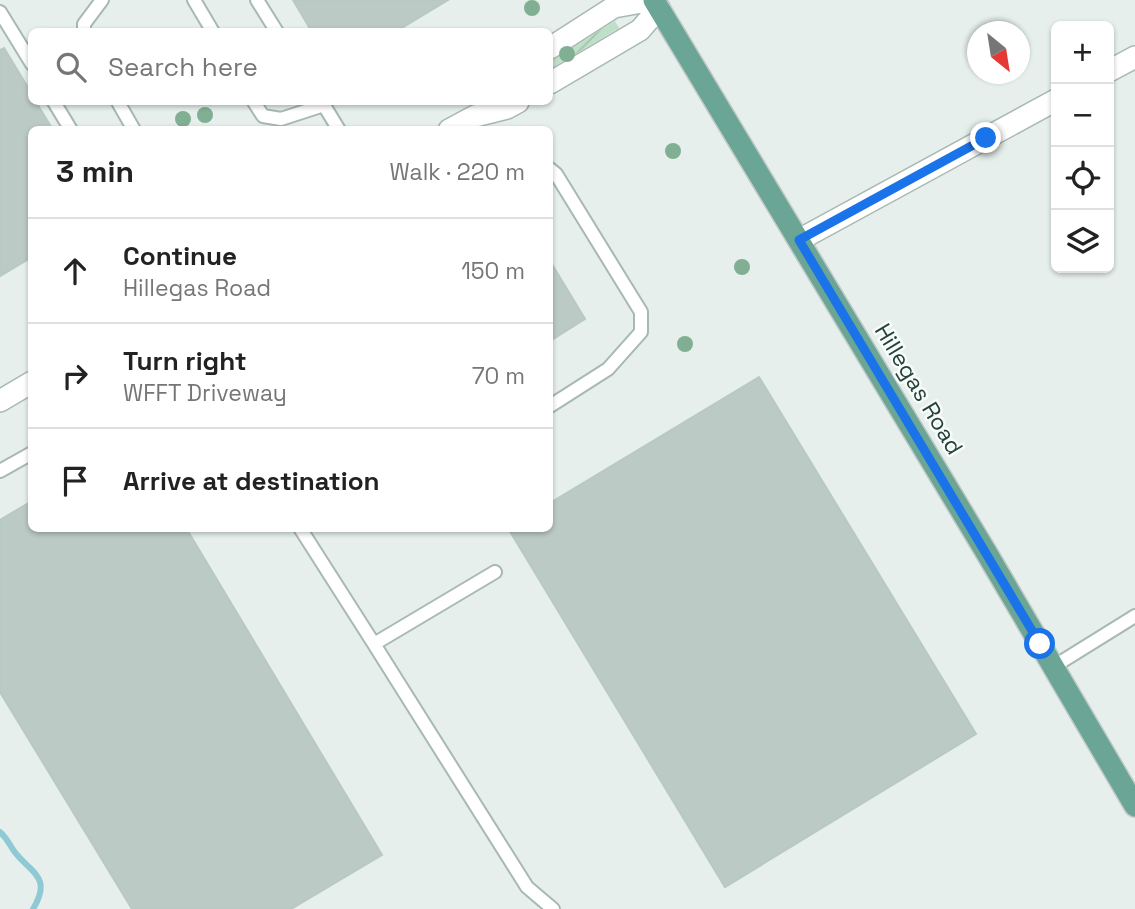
<!DOCTYPE html>
<html lang="en">
<head>
<meta charset="utf-8">
<style>
  body { margin:0; font-family:"Space Grotesk",sans-serif; background:#f6f6f6; color:#222 }
  .controls { position:absolute; right:21px; top:21px; display:grid; overflow:hidden; border-radius:10px; box-shadow:0 2px 5px #0004 }
  .controls button { width:63px; height:63px; display:grid; place-items:center; padding:0; border:0; border-bottom:2px solid #e0e0e0; background:#fff; color:#222; font:35px sans-serif }
  .compass { position:absolute; left:967px; top:21px; width:63px; height:63px; border-radius:50%; background:#fff; box-shadow:0 2px 5px #0004; rotate:150deg }
  .stop { position:absolute; width:21px; height:21px; margin:-16px; border:5px solid #1a73e8; border-radius:50%; background:#fff }
  .stop.end { background:#1a73e8; border-color:#fff; box-shadow:0 2px 7px #0008 }
  .list { margin:0; padding:0; list-style:none }
  h2 { display:flex; justify-content:space-between; align-items:center; height:91px; margin:0; padding:0 28px; font-size:30px }
  h2 small { font-size:23px; font-weight:400; color:#767676 }
  .list li { display:grid; grid-template-columns:46px 1fr auto; gap:21px; align-items:center; box-sizing:border-box; height:105px; padding:0 28px; border-top:2px solid #e0e0e0 }
  .list b { display:block; font-size:26px; white-space:nowrap }
  .list p { margin:0; font-size:23px; white-space:nowrap; color:#767676 }
  .list em { font-size:23px; font-style:normal; color:#767676 }
  .icon { flex:none; width:38px; height:38px; fill:none; stroke:currentColor; stroke-width:2; stroke-linecap:round; stroke-linejoin:round }
  .map { position:relative; flex:none; width:1135px; height:909px; overflow:hidden }
  .search { position:absolute; background:#fff; box-shadow:0 2px 5px #0004; left:28px; top:28px; width:525px; height:77px; display:flex; align-items:center; gap:18px; box-sizing:border-box; padding:0 24px; border-radius:10px; color:#767676; font-size:26px }
  .panel { position:absolute; background:#fff; box-shadow:0 2px 5px #0004; left:28px; top:126px; width:525px; height:406px; border-radius:10px }
  .map>svg:first-child { display:block }
</style>
</head>
<body>
<div class="map">
<svg width="1135" height="909" viewBox="0 0 1135 909">
  <defs>
    <pattern id="garden-furrows" width="10" height="10" patternUnits="userSpaceOnUse" patternTransform="scale(1.75)"><rect width="10" height="10" fill="#bfe0c8"/><path d="M-1 1l2-2M0 10L10 0M9 11l2-2" fill="none" stroke="#a4c1ad"/></pattern>
  </defs>
  <rect width="100%" height="100%" fill="#e6efeb"/>
  <path fill="url(#garden-furrows)" d="M615,21L619,28L550,69V62Z"/>
  <g fill="none" stroke-linecap="round" stroke-linejoin="round">
    <path stroke="#8ec9d4" stroke-width="6" d="M0,832C7,838 9,844 14,851C30,873 53,876 33,909"/>
  </g>
  <path fill="#bbcac4" stroke="#b8c9c2" stroke-width="2" d="M293,0H448L395,32H312Z
    M4,48L32,94V102H36L53,130H32V257L0,276V50Z
    M550,261L585,319L550,341Z
    M759,377L976,734L725,887L508,528H550V503Z
    M32,501V528H186L382,855L291,909H132L0,692V520Z"/>
  <g fill="none" stroke-linecap="round" stroke-linejoin="round">
    <defs>
      <path id="lane" d="M194,0L213,32
        M257,0L277,32
        M0,12L32,64
        M84,32V24L102,0
        M54,102L71,130
        M118,102L134,130
        M254,102L263,116L281,119L324,105
        M322,102L339,130
        M550,169L556,174L641,312V332L608,369L550,406
        M0,471L32,453
        M300,528L374,644L495,572
        M374,644L527,887L553,909
        M1053,667L1135,616"/>
      <path id="street" d="M550,48L614,7L642,2L659,8L640,30L550,83
        M1109,71L1135,57
        M449,130L475,116L507,108L518,102
        M799,240L1056,100
        M0,401L32,382"/>
      <path id="primary" d="M654,0L986,552L1135,806"/>
    </defs>
    <use href="#lane" stroke="#a8b8b2" stroke-width="16"/>
    <use href="#street" stroke="#a8b8b2" stroke-width="24"/>
    <use href="#primary" stroke="#c2cac8" stroke-width="24"/>
    <use href="#lane" stroke="#fff" stroke-width="12"/>
    <use href="#street" stroke="#fff" stroke-width="21"/>
    <use href="#primary" stroke="#6aa596" stroke-width="21"/>
  </g>
  <g fill="#80af93">
    <circle cx="532" cy="8" r="8"/>
    <circle cx="567" cy="54" r="8"/>
    <circle cx="205" cy="115" r="8"/>
    <circle cx="183" cy="119" r="8"/>
    <circle cx="673" cy="151" r="8"/>
    <circle cx="742" cy="267" r="8"/>
    <circle cx="685" cy="344" r="8"/>
  </g>
  <g fill="none" stroke-linecap="round" stroke-linejoin="round">
    <path stroke="#1a73e8" stroke-width="9" d="M986,138L799,240L1040,644"/>
  </g>
  <g text-anchor="middle" stroke-width="5" stroke-linejoin="round" paint-order="stroke">
    <g font-size="23" fill="#24423a" stroke="#f7fbf9">
      <text transform="translate(919 389) rotate(59)" y="8">Hillegas Road</text>
    </g>
  </g>
</svg>
<div class="controls">
<button>+</button>
<button>−</button>
<button><svg class="icon" aria-label="locate" viewBox="0 0 24 24"><circle cx="12" cy="12" r="6"/><path d="M12 2v4M12 18v4M2 12h4M18 12h4"/></svg></button>
<button><svg class="icon" aria-label="layers" viewBox="0 0 24 24"><path d="M12 4l9 5-9 5-9-5zM3 14l9 5 9-5"/></svg></button>
</div>
<svg class="compass" viewBox="-18 -18 36 36"><path d="M0-13l5 13h-10z" fill="#e53935"/><path d="M0 13l5-13h-10z" fill="#767676"/></svg>
<div class="stop" style="left:1040px;top:644px"></div>
<div class="stop end" style="left:986px;top:138px"></div>
<div class="search"><svg class="icon" aria-label="search" viewBox="0 0 24 24"><circle cx="10" cy="10" r="6"/><path d="M15 15l6 6"/></svg>Search here</div>
<section class="panel">
<h2>3 min<small>Walk · 220 m</small></h2>
<ul class="list">
<li><svg class="icon" aria-label="ahead" viewBox="0 0 24 24"><path d="M12 20V5M6 11l6-6 6 6"/></svg><div><b>Continue</b><p>Hillegas Road</p></div><em>150 m</em></li>
<li><svg class="icon" aria-label="right" viewBox="0 0 24 24"><path d="M7 20v-9h11M14 6l5 5-5 5"/></svg><div><b>Turn right</b><p>WFFT Driveway</p></div><em>70 m</em></li>
<li><svg class="icon" aria-label="arrive" viewBox="0 0 24 24"><path d="M6 21V4h12l-3 4 3 4H6"/></svg><div><b>Arrive at destination</b></div></li>
</ul>
</section>
</div>
</body>
</html>
